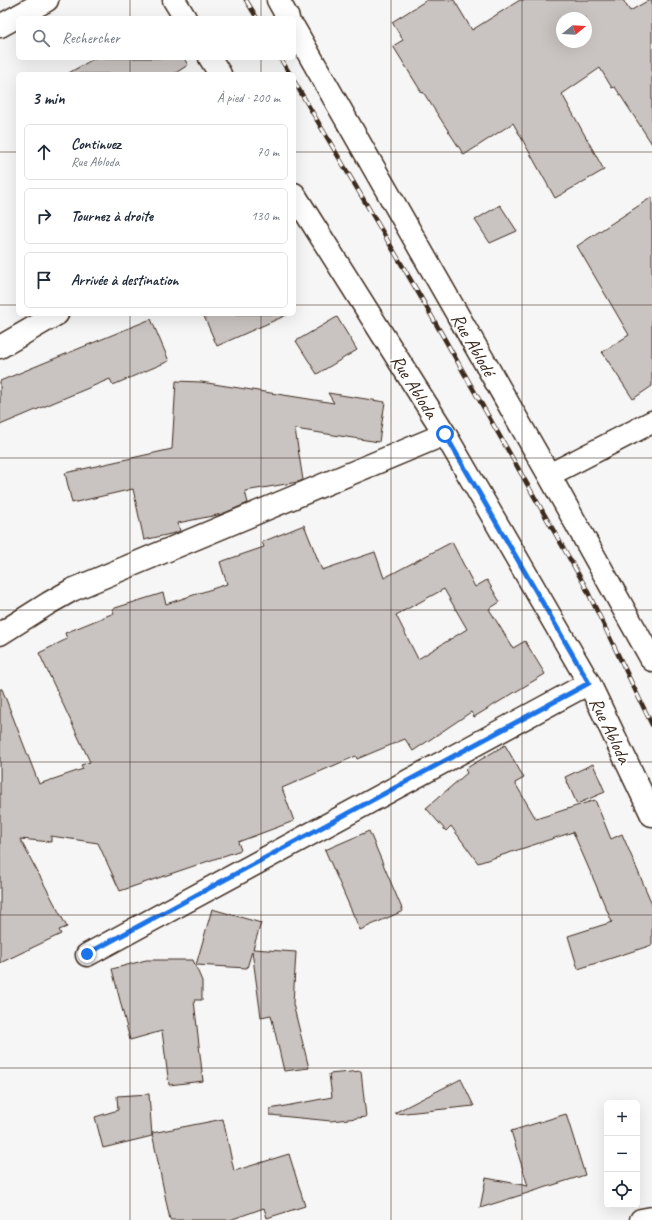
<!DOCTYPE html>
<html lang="fr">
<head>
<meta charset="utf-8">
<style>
  body { margin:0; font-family:Caveat,sans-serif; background:#f6f6f7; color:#1f2937 }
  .controls { position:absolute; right:12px; bottom:12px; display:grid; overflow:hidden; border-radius:6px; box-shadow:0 4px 16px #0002 }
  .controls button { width:36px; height:36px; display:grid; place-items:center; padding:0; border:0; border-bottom:1px solid #e0e1e3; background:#fff; color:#1f2937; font:20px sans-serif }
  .compass { position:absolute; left:556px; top:12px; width:36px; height:36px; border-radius:50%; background:#fff; box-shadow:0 4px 16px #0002; rotate:72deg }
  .stop { position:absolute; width:12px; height:12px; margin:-9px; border:3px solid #1a73e8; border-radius:50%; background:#fff }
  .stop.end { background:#1a73e8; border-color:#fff; box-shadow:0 1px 4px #0008 }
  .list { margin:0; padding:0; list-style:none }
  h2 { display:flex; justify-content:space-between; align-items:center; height:52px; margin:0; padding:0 16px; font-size:17px }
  h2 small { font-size:13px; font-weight:400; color:#747a83 }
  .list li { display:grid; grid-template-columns:26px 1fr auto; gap:12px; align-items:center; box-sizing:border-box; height:56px; margin:0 8px 8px; padding:0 8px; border:1px solid #e0e1e3; border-radius:6px }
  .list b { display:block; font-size:15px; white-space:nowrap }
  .list p { margin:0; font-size:13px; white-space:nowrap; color:#747a83 }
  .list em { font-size:13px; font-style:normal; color:#747a83 }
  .icon { flex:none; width:22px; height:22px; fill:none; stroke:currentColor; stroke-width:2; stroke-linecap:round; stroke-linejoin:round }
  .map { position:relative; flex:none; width:652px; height:1220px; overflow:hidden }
  .search { position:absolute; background:#fff; box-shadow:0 4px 16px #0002; left:16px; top:16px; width:280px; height:44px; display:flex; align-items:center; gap:10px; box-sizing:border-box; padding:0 14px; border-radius:6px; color:#747a83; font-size:15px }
  .panel { position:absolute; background:#fff; box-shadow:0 4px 16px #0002; left:16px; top:72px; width:280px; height:244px; border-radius:6px }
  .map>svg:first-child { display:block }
</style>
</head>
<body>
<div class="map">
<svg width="652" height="1220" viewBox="0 0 652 1220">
  <rect width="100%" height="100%" fill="#f7f6f6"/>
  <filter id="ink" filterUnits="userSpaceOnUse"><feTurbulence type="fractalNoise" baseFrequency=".025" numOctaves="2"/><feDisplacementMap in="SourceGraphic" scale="8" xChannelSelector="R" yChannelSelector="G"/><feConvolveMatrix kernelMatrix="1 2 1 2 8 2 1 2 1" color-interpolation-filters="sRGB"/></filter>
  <g filter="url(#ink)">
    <path fill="#c9c3c1" stroke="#3b2a1e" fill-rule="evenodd" d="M427,0H454L472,30L520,0H623L630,11L649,0H652V144L615,87L612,88L600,68L562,94L604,170L555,198L513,123L464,155L423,92L422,93L393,46L403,40L392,22ZM562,18H586V42H562Z
      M95,58H184L188,65L174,74H67Z
      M652,197V386L633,399L602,352L629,335L577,246Z
      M500,205L517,231L490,243L475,220Z
      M203,314H289L217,346Z
      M337,317L357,350L317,374L296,341Z
      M151,319L169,361L113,385L110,379L0,425V381Z
      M176,381L201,382L334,403L328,393L385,402L379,442L295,429L303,480L298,482L245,491L248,503L222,514L178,523L180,531L175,533L144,540L133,489L72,503L65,473L172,449Z
      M304,525L322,570L375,552L384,578L452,542L475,587L487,580L500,602L489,609L513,648L525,641L545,674L474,717L471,712L413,751L405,739L357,759L356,756L282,788L294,821L238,842L241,850L120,891L98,843L51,836V842L20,839L67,927L59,930L61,934L0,963V689H2L39,784L83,769L81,765L90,762L39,653L67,639L65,633L114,613L112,609L163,593L166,604L227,584L220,562L264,547L262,542ZM444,589L467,629L418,659L396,615Z
      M505,745L524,778L515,783L536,819L595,800L611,839L622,834L652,904V945L578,969L568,936L612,922L573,832L478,863L451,826L446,831L426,808L467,773L465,769Z
      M593,764L605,792L577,804L565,777Z
      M369,831L403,911L360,930L325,850Z
      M212,909L261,923L253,949L296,952L293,1004L309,1068L284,1071L271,1015L261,1017L252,951L247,968L196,965Z
      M146,960H193L202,981V1000H194L203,1081L169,1085L162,1031L130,1040L112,969Z
      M361,1071L366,1117L331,1121L270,1115V1109L332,1097L329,1074Z
      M461,1079L474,1106L396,1114V1112Z
      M149,1094L152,1136L103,1148L95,1117L118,1110L117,1096Z
      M566,1114L585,1175L480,1208L486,1178L528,1186L511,1131Z
      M223,1119L234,1171L289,1154L305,1206L267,1218L264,1208L230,1220H170L152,1133Z"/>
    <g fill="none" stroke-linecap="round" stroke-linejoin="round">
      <defs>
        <path id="street" d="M174,0L185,18
          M278,0L288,18
          M0,26L47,0
          M294,28L549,475L652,660
          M210,58L220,74
          M294,194L445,434L589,683L652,815
          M0,347L57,314
          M549,475L652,422
          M0,634L49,603L72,590L445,434
          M87,955L589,683
          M641,1220L652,1218"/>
      </defs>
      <use href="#street" stroke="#3b2a1e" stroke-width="25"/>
      <use href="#street" stroke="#fff" stroke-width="22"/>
      <defs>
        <path id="rail" d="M246,0L257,18
          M280,58L290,74
          M294,81L419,294L584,584L652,725"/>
      </defs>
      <use href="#rail" stroke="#3b2a1e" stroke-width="4.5"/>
      <use href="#rail" stroke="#fff" stroke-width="3" stroke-dasharray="9" stroke-linecap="butt"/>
    </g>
  </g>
  <g fill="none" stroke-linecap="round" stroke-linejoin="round" filter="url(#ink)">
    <path stroke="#1a73e8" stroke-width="5" d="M87,954L589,683L445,434"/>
  </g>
  <path fill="none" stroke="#3b2a1e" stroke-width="1" stroke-opacity="0.55" d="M130,0V18M261,0V18M391,0V1220M522,0V1220M130,58V74M261,58V74M0,152H18M294,152H652M0,305H18M294,305H652M130,314V1220M261,314V1220M0,458H652M0,610H652M0,762H652M0,915H652M0,1068H652"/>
  <g text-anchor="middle" stroke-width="3.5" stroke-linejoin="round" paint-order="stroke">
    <g font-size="19" fill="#3b2a1e" stroke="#fff">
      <text transform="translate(474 344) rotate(60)" y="7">Rue Ablodé</text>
      <text transform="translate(415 386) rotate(58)" y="7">Rue Abloda</text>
      <text transform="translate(611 730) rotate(64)" y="7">Rue Abloda</text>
    </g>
  </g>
</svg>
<div class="controls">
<button>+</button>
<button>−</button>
<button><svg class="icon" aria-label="locate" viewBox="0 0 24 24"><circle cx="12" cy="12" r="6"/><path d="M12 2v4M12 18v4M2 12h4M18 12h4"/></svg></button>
</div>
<svg class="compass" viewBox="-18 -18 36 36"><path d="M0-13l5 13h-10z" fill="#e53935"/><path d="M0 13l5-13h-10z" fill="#747a83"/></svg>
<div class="stop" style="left:445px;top:434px"></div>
<div class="stop end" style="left:87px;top:954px"></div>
<div class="search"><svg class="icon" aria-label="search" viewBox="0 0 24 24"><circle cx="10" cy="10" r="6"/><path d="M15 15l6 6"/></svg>Rechercher</div>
<section class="panel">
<h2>3 min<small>À pied · 200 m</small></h2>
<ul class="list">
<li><svg class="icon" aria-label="ahead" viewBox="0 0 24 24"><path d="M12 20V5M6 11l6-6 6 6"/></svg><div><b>Continuez</b><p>Rue Abloda</p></div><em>70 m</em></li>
<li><svg class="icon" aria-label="right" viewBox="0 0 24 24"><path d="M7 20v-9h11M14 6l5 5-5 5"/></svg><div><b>Tournez à droite</b></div><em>130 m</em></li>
<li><svg class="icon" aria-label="arrive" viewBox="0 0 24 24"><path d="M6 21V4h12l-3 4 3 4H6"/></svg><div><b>Arrivée à destination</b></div></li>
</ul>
</section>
</div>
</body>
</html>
